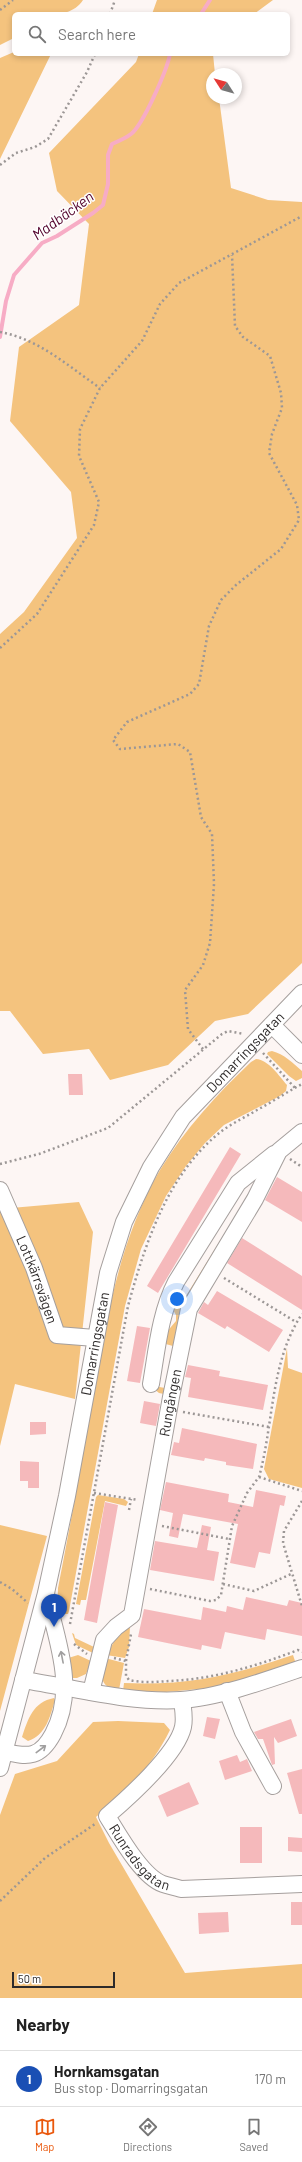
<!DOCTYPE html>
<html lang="en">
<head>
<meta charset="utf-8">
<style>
  body { margin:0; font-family:Barlow,sans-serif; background:#f2f2f2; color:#222 }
  .compass { position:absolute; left:206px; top:68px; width:36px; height:36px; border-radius:50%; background:#fff; box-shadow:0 2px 6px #0003; rotate:306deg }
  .scale { position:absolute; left:12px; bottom:10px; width:103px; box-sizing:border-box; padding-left:4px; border:2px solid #2d2a2a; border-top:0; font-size:11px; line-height:14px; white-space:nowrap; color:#2d2a2a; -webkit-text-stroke:3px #fff; paint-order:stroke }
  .you { position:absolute; left:177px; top:1299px; width:14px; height:14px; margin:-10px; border:3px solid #fff; border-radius:50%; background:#1a73e8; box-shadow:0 0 0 6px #1a73e833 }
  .badge { display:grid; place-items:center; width:26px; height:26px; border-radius:50%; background:#ea580c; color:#fff; font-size:13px; font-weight:700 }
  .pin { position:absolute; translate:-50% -33px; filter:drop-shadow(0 1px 2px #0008) }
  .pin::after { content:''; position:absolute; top:21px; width:14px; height:12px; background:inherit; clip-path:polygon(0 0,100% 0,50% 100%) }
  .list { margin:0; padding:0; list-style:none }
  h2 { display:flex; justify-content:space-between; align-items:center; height:52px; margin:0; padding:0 16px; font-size:17px }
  h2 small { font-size:13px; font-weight:400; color:#767676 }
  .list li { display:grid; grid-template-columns:26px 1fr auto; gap:12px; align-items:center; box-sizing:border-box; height:56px; padding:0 16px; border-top:1px solid #e0e0e0 }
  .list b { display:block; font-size:15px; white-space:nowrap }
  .list p { margin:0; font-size:13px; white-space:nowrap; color:#767676 }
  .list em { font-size:13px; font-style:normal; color:#767676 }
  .icon { flex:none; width:22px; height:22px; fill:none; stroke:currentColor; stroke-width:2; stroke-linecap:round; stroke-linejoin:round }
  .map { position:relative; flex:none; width:302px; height:1998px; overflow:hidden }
  .search { position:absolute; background:#fff; box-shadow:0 2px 6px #0003; left:12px; right:12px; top:12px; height:44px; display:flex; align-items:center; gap:10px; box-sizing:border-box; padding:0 14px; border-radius:6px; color:#767676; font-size:15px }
  .sheet { height:108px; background:#fff }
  nav { display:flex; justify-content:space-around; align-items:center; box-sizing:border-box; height:56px; border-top:1px solid #e0e0e0; background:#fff; font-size:11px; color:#767676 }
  nav a { display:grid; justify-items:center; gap:2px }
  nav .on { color:#ea580c }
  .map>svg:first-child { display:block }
</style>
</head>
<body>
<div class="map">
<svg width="302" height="1998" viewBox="0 0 302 1998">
  <rect width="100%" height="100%" fill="#fdf6f4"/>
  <path fill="#f4c37e" d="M0,0H83C70,21 35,14 14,14V38L0,45Z
    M157,0H273L254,14H152Z
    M14,52V54H51L0,159V58Z
    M139,54H213L215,74H212V98H219L231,188L268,200L302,202V963L248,1014L215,1021L168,1065L110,1080L89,1049L43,1054L10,1011H0V634L24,612L77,538L71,492L10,421L19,347L79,305L89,224L57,191L49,153L136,62Z
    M272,1051C284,1054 293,1063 302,1071V1078L296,1081L289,1076L267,1054L268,1052Z
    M256,1059C269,1060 279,1076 287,1085L286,1091L280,1096L224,1125L205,1143L186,1166L166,1196L141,1249L125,1306L69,1611L68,1614H57L58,1588C70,1527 81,1465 92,1404C106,1322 118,1242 160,1170C185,1129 217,1094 251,1062Z
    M255,1184L185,1302L176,1297L177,1292L186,1296Z
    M79,1202L93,1232L75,1399L15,1384L0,1446V1209Z
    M175,1302L184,1307L164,1394L159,1393L153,1388L154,1386L165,1388L173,1346L162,1343L165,1334L176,1321V1315L172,1308Z
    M287,1348L288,1368L302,1373V1488L269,1479L264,1469Z
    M98,1495L124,1499L128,1502L126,1506L105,1501L86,1600H81L80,1605L76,1604L96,1497Z
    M0,1525L47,1536L0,1711Z
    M130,1626L129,1647L125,1658L106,1655L120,1632Z
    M72,1633L74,1634L75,1638L94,1647L93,1653L76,1645Z
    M78,1655L91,1661L86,1674L77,1678H70L65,1659Z
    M293,1655L296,1664L210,1688L166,1692L123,1691L124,1683C188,1686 234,1675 293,1655Z
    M105,1658L124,1663L119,1690C97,1687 102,1675 105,1658Z
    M54,1698L55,1700C50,1717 46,1735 28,1741L22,1737C28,1719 33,1702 54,1698Z
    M118,1721L164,1723L170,1730C152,1767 127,1790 96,1817L109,1843L185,1973L302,1964V1998H0V1815L15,1774L57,1761L93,1722Z"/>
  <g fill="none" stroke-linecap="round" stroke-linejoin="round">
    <path stroke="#f7acc5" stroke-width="4" d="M201,14L210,0
      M0,337L6,301L14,275L42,243L57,236L93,213L103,205L108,184V155L112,144C119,141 126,138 131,134C143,125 167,70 170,54"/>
  </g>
  <path fill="#f5b9bb" d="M68,1074H82L83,1095H69Z
    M230,1147L241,1154L158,1293L147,1286Z
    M277,1177L302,1192V1222L265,1200Z
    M242,1238L302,1276V1310L227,1263Z
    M217,1291L283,1330L269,1352L227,1326L225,1329L198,1313L204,1302L208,1305Z
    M137,1326L150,1328L140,1383L127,1381Z
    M188,1365L220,1371L219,1376L268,1385L263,1410L188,1397L191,1378L185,1377Z
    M144,1401L160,1404L156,1426L140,1423Z
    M30,1422H46V1434L30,1435Z
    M182,1428L257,1444L253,1469L226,1465V1462L205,1458L204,1461L171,1455L174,1442L179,1443Z
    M20,1461L39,1462V1488H28V1481H20Z
    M166,1482L229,1494L228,1502L253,1507L256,1490L286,1496L284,1506L280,1505L270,1554L259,1552L255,1568L230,1563L238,1524L183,1514L178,1538L169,1536L173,1513L160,1510Z
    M105,1502L118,1505L97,1623L84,1620Z
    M202,1525L211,1527L207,1550L219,1552L214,1581L150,1570L155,1541L197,1548Z
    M246,1597L287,1606L289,1600L302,1603V1636L267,1629L265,1640L225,1632L221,1649L202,1645L201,1650L138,1637L144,1609L201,1620L203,1607L226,1612L227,1606L243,1610Z
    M207,1717L220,1719L215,1739L203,1736Z
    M291,1719L297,1736L278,1743L274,1737L275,1764L272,1765L263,1739H258L254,1732Z
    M237,1755L240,1762L247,1759L252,1771L225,1780L219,1761Z
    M302,1769V1814H299L287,1773Z
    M189,1782L199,1804L167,1817L158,1796Z
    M240,1827H262V1863H240Z
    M288,1837L302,1838V1852L288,1851Z
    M291,1902H302V1925H291Z
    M228,1912L229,1932L199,1934L198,1913Z"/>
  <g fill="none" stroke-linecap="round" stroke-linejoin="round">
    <defs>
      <g id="minor">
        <path d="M272,1025L302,1055"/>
        <path id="s1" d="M0,1190L34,1268L57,1335L95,1338"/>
        <path d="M151,1384C157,1349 160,1313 176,1282L238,1183L274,1154"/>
        <path d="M23,1680C76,1688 127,1703 181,1700C217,1698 267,1680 302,1668"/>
        <path d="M227,1691L243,1732L273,1786"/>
        <path id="s2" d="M91,1692L104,1640L116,1627L132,1615L171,1397L189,1309L255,1199L279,1151L302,1132"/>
        <path id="s3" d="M182,1700C183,1709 185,1718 183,1727C177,1754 128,1798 107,1816C119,1835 142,1877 163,1884C169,1886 175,1887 181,1889L302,1884"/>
        <path d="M5,1752C29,1757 40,1758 53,1734C77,1689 57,1641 46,1594"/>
        <path id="s4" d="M0,1768L46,1593L67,1496L108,1273L124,1222L151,1167L183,1117L302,993"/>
      </g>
    </defs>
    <use href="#minor" stroke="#a59f9d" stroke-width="18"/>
    <path stroke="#9c9796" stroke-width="2.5" stroke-dasharray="2 3" stroke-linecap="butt" d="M0,10L13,0
      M110,14L115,0
      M0,165L16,153L35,147L48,139L87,72L95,54
      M0,332C39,339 68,366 100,388
      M0,648L37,614L94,525L99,502L79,456L80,429L100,388L142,341L160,304L179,283L302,216
      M203,1049L188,1029L185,990L203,965L210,943L214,884L212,834L201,817L190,752L178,744L120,749L113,740L127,722L190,694L199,684L209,626L221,600L236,585L281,549L299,520L297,505L269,453L272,434L282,408L281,393L270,356L243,337L235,326L232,255
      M263,1053L295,1088
      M290,1159L302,1167
      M0,1164L39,1154L108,1128L222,1034L228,1031L244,1034
      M224,1278L296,1322
      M183,1412L269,1427
      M259,1477L302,1491
      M94,1493L138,1500
      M302,1501L284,1531L283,1543L302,1606
      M129,1510L131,1499
      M162,1526L229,1539
      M0,1582L12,1589L28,1603
      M223,1584L254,1591L291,1574
      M150,1589L210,1601L216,1600L221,1595L232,1526L247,1493L259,1477C274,1423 270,1362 302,1314
      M70,1624L128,1306C145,1244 167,1176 218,1134C230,1124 244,1118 257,1110C272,1102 287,1092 302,1084
      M74,1644L87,1654
      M114,1658L126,1661V1676L129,1680C142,1683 156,1682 169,1681C215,1679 256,1666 298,1650L302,1652
      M126,1661L131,1634
      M0,1901L45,1858L95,1824"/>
    <use href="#minor" stroke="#fff" stroke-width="16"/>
  </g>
  <defs><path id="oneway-shaft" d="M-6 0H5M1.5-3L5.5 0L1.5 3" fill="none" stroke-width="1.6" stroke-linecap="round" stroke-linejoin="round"/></defs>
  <g stroke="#a09f9f">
    <use href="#oneway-shaft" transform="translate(62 1657) rotate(-101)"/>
    <use href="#oneway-shaft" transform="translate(41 1749) rotate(-37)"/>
  </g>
  <g text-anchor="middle" stroke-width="3" stroke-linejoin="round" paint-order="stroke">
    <g font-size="14" fill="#2d2a2a" stroke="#fff">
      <text dy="5" stroke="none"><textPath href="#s4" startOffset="771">Domarringsgatan</textPath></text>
      <text dy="5" stroke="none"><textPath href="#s1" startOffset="97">Lottkärrsvägen</textPath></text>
      <text dy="5" stroke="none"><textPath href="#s4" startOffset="435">Domarringsgatan</textPath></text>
      <text dy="5" stroke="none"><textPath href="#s2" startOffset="307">Rungången</textPath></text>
      <text dy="5" stroke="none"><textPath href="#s3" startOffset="199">Runradsgatan</textPath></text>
    </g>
    <g font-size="15" font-style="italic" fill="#51002a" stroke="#fff">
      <text transform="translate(63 216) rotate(-36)" y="5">Madbäcken</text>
    </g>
  </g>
</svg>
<svg class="compass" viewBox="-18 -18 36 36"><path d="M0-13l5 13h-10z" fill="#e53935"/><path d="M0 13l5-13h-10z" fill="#767676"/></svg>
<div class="scale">50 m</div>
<div class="you"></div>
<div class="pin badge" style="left:54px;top:1627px;background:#1a4fb4">1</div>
<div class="search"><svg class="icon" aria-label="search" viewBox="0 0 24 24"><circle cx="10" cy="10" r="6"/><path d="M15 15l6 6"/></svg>Search here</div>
</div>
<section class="sheet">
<h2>Nearby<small></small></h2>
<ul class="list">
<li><span class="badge" style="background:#1a4fb4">1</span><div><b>Hornkamsgatan</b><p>Bus stop · Domarringsgatan</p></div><em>170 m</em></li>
</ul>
</section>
<nav>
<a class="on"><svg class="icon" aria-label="map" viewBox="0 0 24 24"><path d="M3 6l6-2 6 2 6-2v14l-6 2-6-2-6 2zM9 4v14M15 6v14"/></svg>Map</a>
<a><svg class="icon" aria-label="directions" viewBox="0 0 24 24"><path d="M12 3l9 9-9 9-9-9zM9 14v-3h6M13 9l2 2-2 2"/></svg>Directions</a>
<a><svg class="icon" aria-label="saved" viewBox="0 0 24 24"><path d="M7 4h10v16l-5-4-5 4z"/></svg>Saved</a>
</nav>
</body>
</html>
